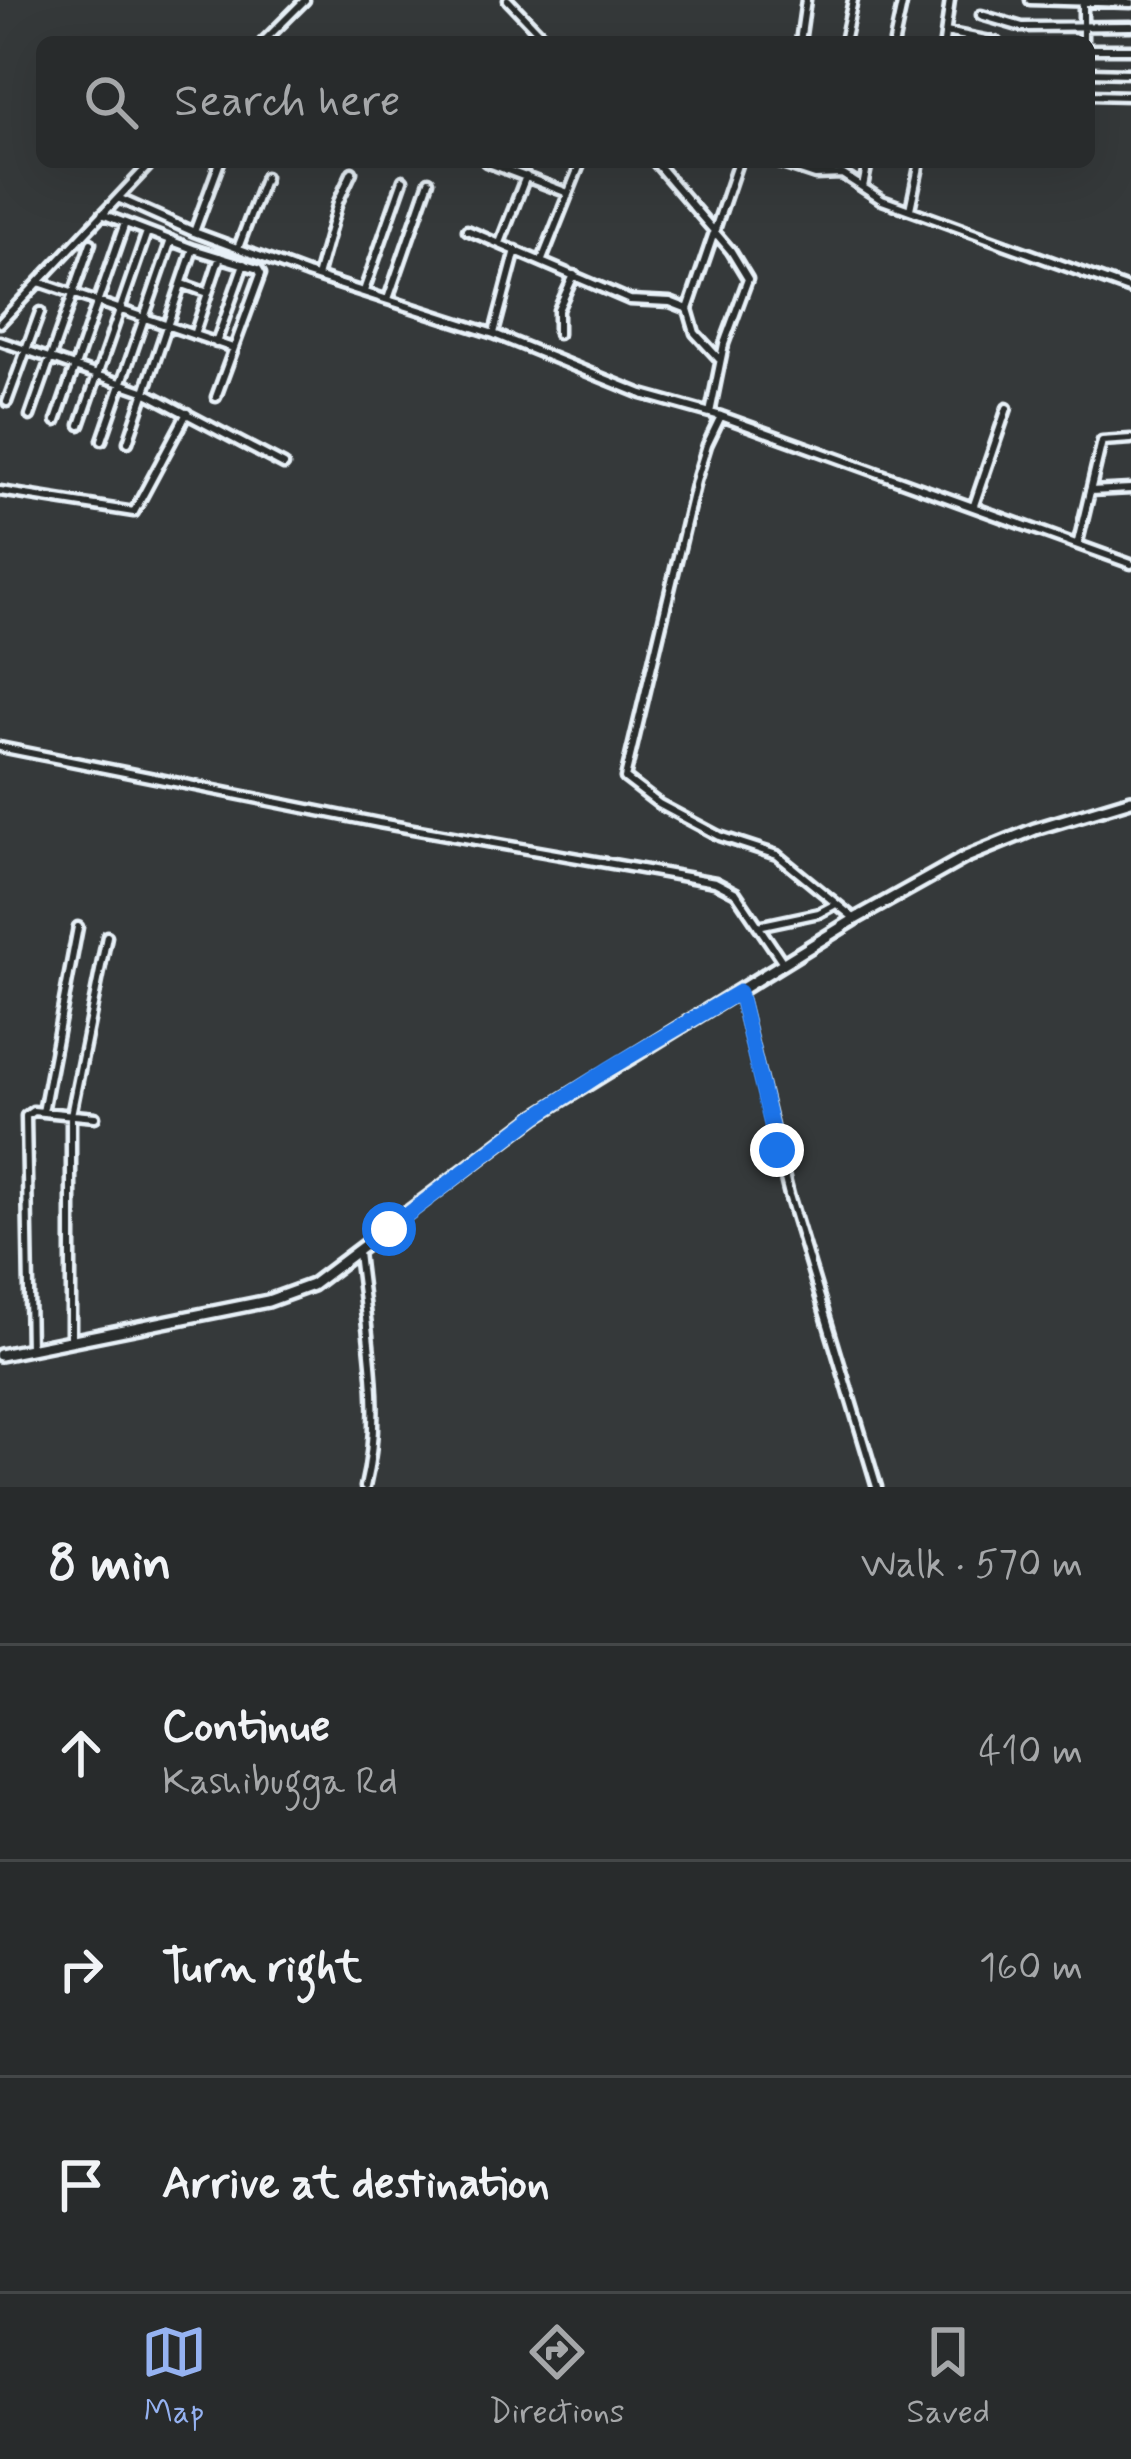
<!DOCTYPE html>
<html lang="en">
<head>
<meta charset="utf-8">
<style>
  body { margin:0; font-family:Mynerve,sans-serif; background:#303334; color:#f1f3f6 }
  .stop { position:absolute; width:36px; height:36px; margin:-27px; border:9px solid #1a73e8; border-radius:50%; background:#fff }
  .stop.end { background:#1a73e8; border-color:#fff; box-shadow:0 3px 12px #0008 }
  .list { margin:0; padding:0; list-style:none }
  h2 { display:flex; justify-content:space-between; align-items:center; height:156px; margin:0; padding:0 48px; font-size:51px }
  h2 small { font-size:39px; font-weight:400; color:#a5a7a9 }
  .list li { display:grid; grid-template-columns:78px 1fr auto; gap:36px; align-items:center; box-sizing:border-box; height:216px; padding:0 48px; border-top:3px solid #444748 }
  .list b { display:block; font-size:45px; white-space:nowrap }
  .list p { margin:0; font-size:39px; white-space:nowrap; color:#a5a7a9 }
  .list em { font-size:39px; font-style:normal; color:#a5a7a9 }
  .icon { flex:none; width:66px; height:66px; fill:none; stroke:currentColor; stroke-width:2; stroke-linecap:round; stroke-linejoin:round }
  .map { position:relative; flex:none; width:1131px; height:1487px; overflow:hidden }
  .search { position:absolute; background:#282b2c; box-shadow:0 12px 48px #0002; left:36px; right:36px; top:36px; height:132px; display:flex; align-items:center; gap:30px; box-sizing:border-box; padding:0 42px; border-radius:18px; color:#a5a7a9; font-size:45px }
  .sheet { height:804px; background:#282b2c }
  nav { display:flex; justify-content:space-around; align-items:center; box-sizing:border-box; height:168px; border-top:3px solid #444748; background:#282b2c; font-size:33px; color:#a5a7a9 }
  nav a { display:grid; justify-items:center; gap:6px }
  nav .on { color:#95b2f1 }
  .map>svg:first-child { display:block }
</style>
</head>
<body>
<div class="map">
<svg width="1131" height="1487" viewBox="0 0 1131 1487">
  <rect width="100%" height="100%" fill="#35393a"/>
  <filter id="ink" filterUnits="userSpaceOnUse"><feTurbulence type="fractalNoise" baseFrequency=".00833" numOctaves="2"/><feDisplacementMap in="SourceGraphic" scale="24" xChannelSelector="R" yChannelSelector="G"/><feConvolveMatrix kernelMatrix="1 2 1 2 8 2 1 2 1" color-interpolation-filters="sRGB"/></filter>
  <g filter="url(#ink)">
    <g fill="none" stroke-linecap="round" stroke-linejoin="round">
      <defs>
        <path id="street" d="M508,0L548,42
          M1030,0L1131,3
          M981,15L1022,27L1131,26
          M946,32L996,42
          M263,42L305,0
          M800,42L806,0
          M844,42L853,0
          M894,42L903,0
          M944,42L950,0
          M1083,42V4
          M1089,49H1131
          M1089,72L1131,73
          M1089,95L1131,96
          M486,162L568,193
          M655,162L731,251L748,279L724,344L710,413
          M776,162L815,175L842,174L882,200L1131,290
          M863,187L868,162
          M118,198L194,232L307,274L494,334L642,394L721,416L1131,564
          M910,209L920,162
          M102,214L193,249L128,442
          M467,230L630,300L670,302L688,309
          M194,232L220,162
          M500,243L526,176
          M238,248L265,177
          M193,249L258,269L261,274L216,397
          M542,260L581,162
          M317,277L338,202L352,172
          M39,282L233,348
          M183,284L208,293
          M364,291L403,180
          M388,299L429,181
          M0,323L152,162
          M494,333L516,250
          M558,334V310L574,275
          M194,335L220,257
          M0,341L143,391L284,465
          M216,343L244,264
          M720,360L695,333L688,309L738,162
          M7,402L40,312
          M30,416L91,243
          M721,416L707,445L696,481L625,778L659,804L719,836L777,855L855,919
          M56,421L125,223
          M80,425L147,232
          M102,440L171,240
          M0,491L134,512L187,413
          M1090,491L1131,489
          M974,505L1007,408
          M1078,542L1102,441L1131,439
          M0,747L379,823L715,882L736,893L784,964
          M758,926L819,913L834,905
          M739,992L789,1195L877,1487
          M43,1112L78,927
          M358,1252C366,1330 384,1410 365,1487
          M71,1341V1115L107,936
          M30,1350L26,1116L33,1111L95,1117"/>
        <path id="secondary" d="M0,1355L268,1301L312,1285L536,1116L855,919L966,857L1035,829L1131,800"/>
      </defs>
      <use href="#street" stroke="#e8f1f8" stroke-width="15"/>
      <use href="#secondary" stroke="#e8f1f8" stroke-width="18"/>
      <use href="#street" stroke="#2a2d2e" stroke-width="6"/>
      <use href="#secondary" stroke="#2a2d2e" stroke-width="9"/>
    </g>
  </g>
  <g fill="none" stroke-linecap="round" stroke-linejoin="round" filter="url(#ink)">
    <path stroke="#1a73e8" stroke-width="15" d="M389,1229L536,1116L608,1069L739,992L777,1150"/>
  </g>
</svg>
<div class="stop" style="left:389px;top:1229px"></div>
<div class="stop end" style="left:777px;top:1150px"></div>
<div class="search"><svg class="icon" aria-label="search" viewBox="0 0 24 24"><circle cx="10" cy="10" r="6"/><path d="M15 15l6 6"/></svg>Search here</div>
</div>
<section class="sheet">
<h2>8 min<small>Walk · 570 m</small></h2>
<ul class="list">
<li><svg class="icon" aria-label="ahead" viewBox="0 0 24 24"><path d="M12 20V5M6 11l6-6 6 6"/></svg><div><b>Continue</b><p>Kashibugga Rd</p></div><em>410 m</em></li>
<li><svg class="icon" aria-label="right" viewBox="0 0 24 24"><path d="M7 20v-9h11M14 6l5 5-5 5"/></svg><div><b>Turn right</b></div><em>160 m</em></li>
<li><svg class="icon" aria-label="arrive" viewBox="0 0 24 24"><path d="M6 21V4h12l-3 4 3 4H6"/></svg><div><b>Arrive at destination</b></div></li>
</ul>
</section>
<nav>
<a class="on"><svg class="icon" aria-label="map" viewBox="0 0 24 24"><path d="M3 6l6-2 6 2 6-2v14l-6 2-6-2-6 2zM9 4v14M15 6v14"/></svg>Map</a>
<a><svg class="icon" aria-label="directions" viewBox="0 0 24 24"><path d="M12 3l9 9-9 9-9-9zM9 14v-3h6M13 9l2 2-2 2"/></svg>Directions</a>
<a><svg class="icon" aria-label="saved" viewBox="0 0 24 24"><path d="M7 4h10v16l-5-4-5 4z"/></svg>Saved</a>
</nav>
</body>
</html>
